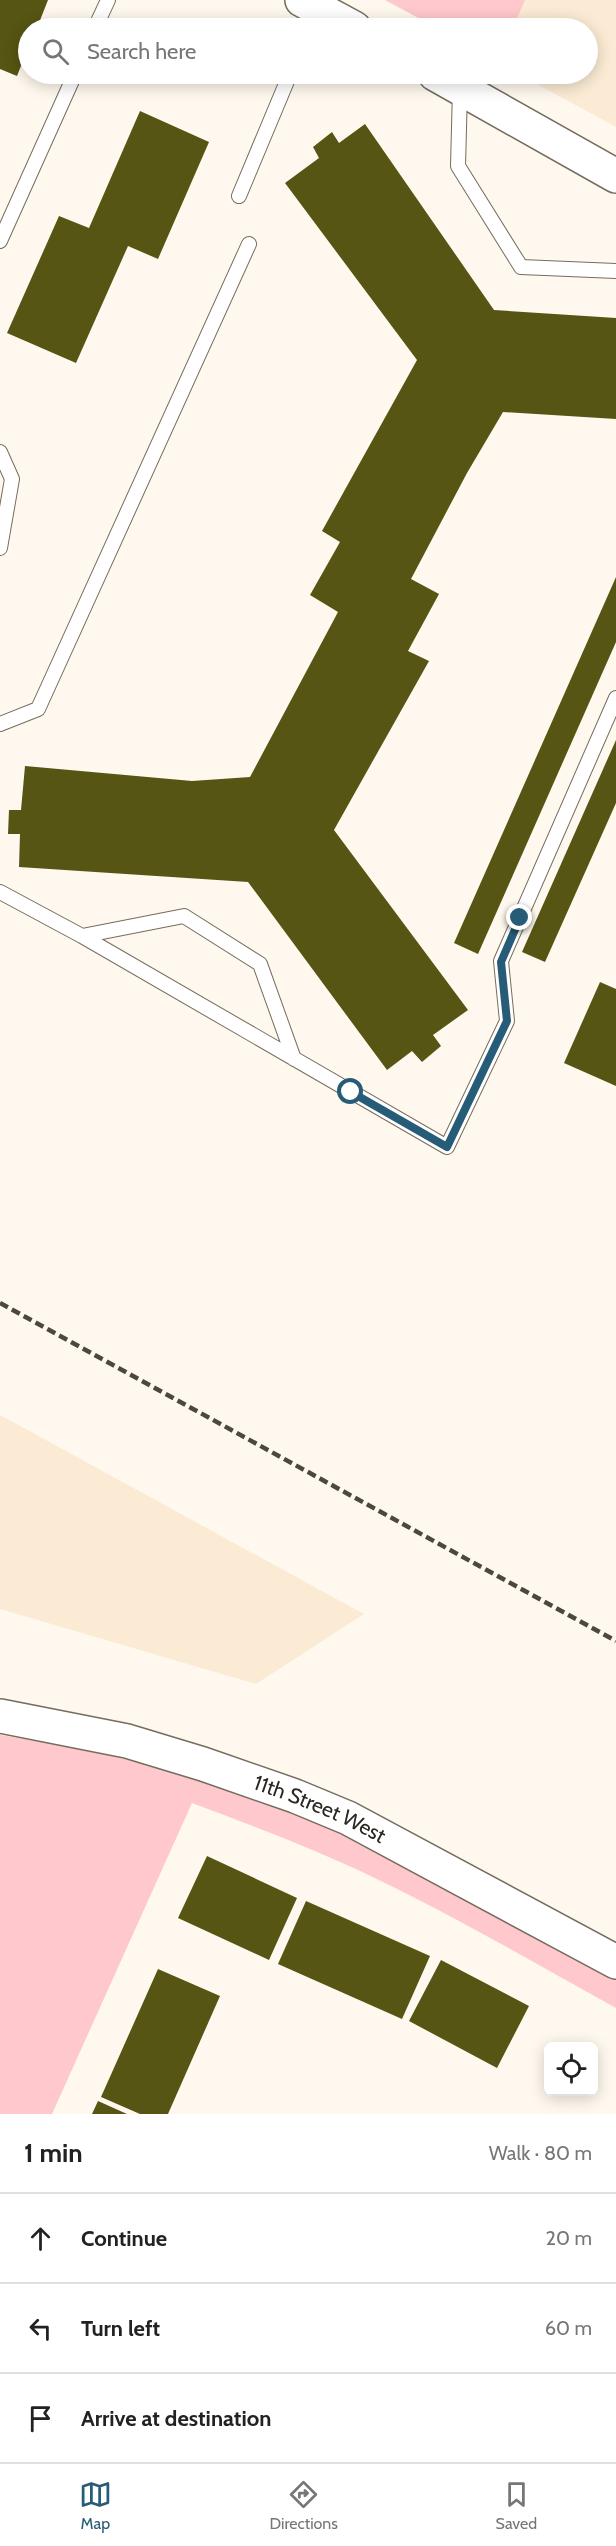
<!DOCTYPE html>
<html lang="en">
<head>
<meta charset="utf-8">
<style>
  body { margin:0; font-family:Cabin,sans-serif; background:#f6f6f6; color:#222 }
  .controls { position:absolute; right:18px; bottom:18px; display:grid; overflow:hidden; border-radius:9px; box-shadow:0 3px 15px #0003 }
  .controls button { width:54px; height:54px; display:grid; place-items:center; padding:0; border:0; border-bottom:2px solid #e0e0e0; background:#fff; color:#222; font:30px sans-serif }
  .stop { position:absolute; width:18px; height:18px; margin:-14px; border:4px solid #275c78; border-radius:50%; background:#fff }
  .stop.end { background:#275c78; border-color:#fff; box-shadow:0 2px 6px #0008 }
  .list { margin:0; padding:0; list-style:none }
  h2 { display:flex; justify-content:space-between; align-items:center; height:78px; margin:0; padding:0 24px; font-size:26px }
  h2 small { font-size:20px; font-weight:400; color:#767676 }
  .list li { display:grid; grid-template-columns:39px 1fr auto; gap:18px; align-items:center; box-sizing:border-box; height:90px; padding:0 24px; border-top:2px solid #e0e0e0 }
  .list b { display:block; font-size:22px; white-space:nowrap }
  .list em { font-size:20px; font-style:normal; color:#767676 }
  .icon { flex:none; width:33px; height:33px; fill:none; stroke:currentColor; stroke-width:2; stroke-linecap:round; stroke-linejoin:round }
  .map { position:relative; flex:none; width:616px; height:2114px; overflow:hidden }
  .search { position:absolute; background:#fff; box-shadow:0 3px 15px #0003; left:18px; right:18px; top:18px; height:66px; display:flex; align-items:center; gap:15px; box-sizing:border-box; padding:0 21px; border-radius:33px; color:#767676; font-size:22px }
  .sheet { height:348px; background:#fff }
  nav { display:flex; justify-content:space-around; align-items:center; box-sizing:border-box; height:84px; border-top:2px solid #e0e0e0; background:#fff; font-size:16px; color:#767676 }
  nav a { display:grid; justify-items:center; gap:3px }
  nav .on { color:#275c78 }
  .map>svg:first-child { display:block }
</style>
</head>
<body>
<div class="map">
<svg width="616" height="2114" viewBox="0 0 616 2114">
  <rect width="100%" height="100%" fill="#fff8ee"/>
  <path fill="#fbebd4" d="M525,0H616V127L518,74H588V28H513Z
    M0,1415L364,1614L256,1684L0,1609Z"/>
  <path fill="#fec8cc" d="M385,0H525L513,28H437Z
    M0,1735C81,1748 161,1765 238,1792C370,1839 493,1913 616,1979V2008C531,1961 446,1911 358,1870C304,1845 248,1824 192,1803L52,2114H0Z"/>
  <path fill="#565513" d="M0,0H48L37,28H28V48L17,76L0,69Z
    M140,111L209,142L158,259L128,246L76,363L7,333L59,216L89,228Z
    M365,124L494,310L616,318V419L503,412L467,473L411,579L439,594L408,651L429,661L334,830L468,1010L433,1035L441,1046L422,1062L412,1051L387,1070L248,882L19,867L20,834H8L9,810H21L25,766L192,781L250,777L338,612L310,595L340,542L322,531L417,360L285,183L319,158L313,147L332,132L339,143Z
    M616,577V642L478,954L454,943Z
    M616,740V803L545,962L522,952Z
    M600,982L616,989V1086L564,1063Z
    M207,1856L297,1898L269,1960L178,1918Z
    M306,1901L430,1956L402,2019L278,1964Z
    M441,1960L529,2006L497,2068L409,2021Z
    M158,1969L220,1996L168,2114H140L101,2097Z
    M98,2101L127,2114H92Z"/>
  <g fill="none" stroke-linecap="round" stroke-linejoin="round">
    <defs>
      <path id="lane" d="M95,28L108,0
        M309,28L318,9
        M460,89L458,166L521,267L616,271
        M239,196L290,74
        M0,241L75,74
        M0,452L12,479L0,548
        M0,724L38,709L249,244
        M0,892L82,936L447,1147L507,1021L501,961L616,698
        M82,936L184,916L260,964L294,1059"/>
      <g id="secondary">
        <path d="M302,0L354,28"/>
        <path d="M435,74L616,176"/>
        <path id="s1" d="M0,1716L127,1741L203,1764L295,1796L348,1818L616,1962"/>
      </g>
    </defs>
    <use href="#lane" stroke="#756c5e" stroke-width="16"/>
    <use href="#secondary" stroke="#756c5e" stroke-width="36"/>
    <use href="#lane" stroke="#fff" stroke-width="14"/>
    <use href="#secondary" stroke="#fff" stroke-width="33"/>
    <path stroke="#4c4741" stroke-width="4.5" stroke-dasharray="9 4.5" stroke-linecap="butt" d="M0,1303L616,1641"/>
  </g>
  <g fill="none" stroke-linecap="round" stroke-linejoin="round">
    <path stroke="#275c78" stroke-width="8" d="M351,1092L447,1147L507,1021L501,962L520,918"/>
  </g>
  <g text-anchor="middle" stroke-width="6" stroke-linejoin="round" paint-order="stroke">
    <g font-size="21" fill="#2a2620" stroke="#fff">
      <text dy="7" stroke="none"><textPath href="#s1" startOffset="334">11th Street West</textPath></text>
    </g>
  </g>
</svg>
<div class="controls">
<button><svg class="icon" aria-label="locate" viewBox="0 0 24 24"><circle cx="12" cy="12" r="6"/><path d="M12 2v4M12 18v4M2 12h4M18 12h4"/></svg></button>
</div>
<div class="stop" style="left:351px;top:1092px"></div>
<div class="stop end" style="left:520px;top:918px"></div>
<div class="search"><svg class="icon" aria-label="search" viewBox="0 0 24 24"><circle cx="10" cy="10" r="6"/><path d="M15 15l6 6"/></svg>Search here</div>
</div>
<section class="sheet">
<h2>1 min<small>Walk · 80 m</small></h2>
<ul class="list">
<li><svg class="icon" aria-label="ahead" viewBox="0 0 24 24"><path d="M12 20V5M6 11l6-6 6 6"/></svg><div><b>Continue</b></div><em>20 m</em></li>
<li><svg class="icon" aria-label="left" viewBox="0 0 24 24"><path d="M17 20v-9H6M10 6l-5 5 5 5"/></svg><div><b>Turn left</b></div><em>60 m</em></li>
<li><svg class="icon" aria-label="arrive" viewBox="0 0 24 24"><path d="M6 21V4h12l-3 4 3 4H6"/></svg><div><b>Arrive at destination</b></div></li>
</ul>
</section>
<nav>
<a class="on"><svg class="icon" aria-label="map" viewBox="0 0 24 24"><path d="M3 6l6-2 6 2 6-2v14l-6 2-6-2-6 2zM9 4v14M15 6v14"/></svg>Map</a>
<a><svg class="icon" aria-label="directions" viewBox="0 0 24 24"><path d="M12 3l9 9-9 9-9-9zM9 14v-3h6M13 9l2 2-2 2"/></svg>Directions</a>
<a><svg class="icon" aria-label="saved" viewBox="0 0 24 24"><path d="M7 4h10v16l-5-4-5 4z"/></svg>Saved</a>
</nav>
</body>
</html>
